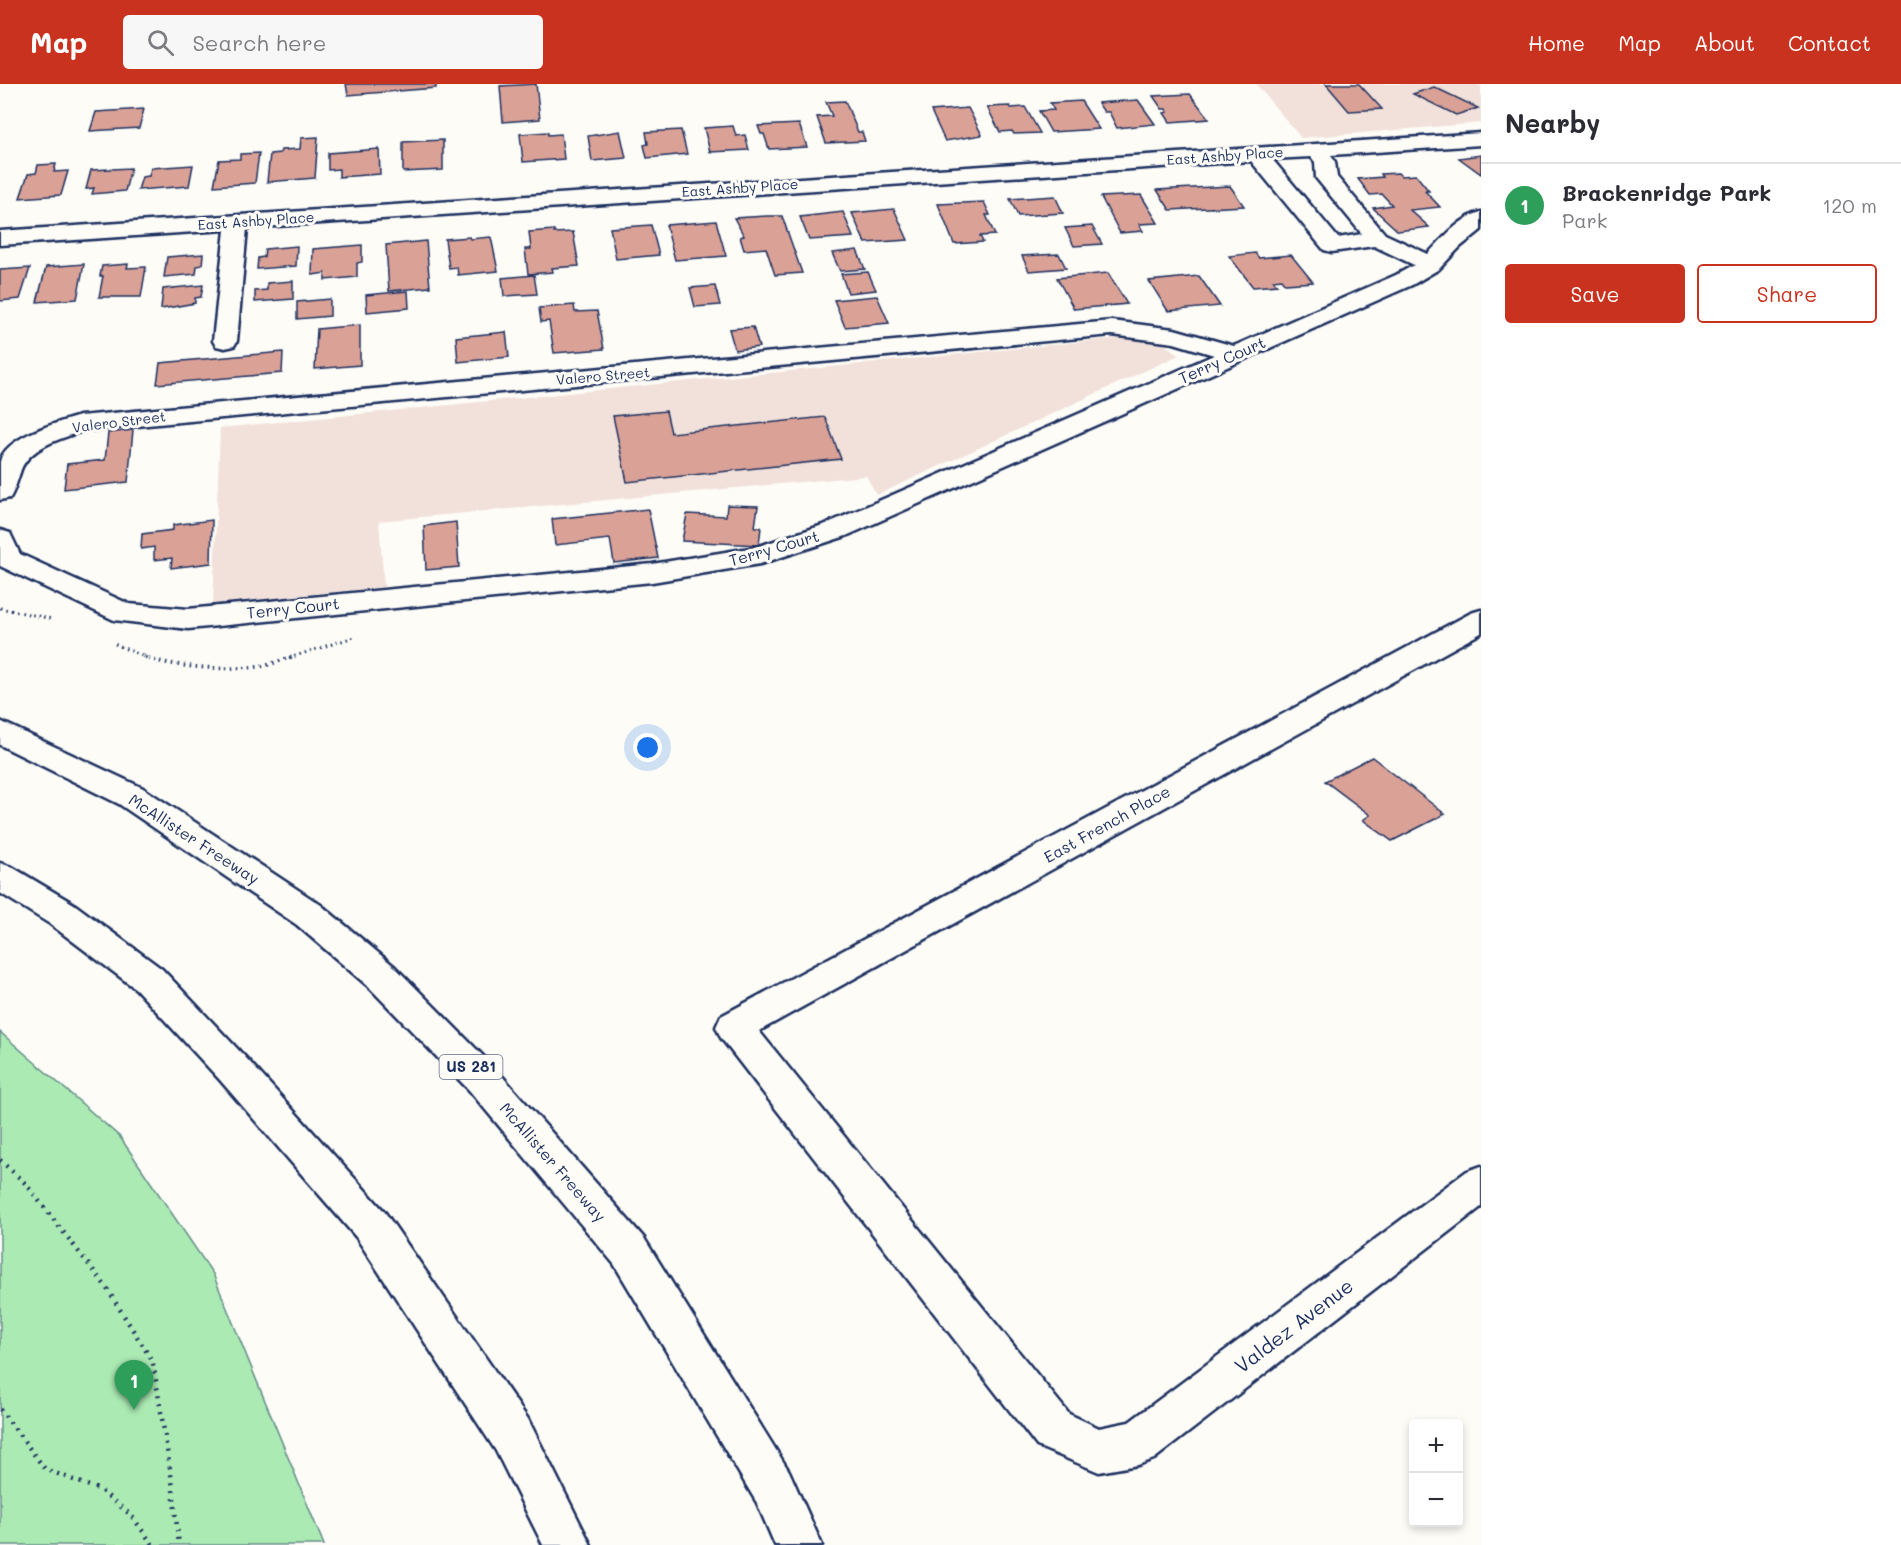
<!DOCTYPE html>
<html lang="en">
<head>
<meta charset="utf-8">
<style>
  body { margin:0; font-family:Mali,sans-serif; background:#f7f7f7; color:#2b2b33 }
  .controls { position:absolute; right:18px; bottom:18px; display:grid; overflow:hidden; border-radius:6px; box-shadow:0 3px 9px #0003 }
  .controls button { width:54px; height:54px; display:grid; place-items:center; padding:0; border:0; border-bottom:2px solid #e1e1e2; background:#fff; color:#2b2b33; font:30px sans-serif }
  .you { position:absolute; left:648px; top:664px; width:21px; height:21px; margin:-15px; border:4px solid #fff; border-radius:50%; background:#1a73e8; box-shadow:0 0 0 9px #1a73e833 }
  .badge { display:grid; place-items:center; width:39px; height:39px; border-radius:50%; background:#c8321e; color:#fff; font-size:20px; font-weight:700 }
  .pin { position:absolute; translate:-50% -50px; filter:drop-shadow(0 2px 3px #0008) }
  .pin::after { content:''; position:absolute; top:32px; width:21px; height:18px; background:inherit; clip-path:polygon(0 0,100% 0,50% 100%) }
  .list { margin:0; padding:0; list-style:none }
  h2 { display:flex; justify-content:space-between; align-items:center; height:78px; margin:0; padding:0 24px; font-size:26px }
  h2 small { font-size:20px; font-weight:400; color:#7c7c81 }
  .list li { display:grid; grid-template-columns:39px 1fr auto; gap:18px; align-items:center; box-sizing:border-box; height:84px; padding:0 24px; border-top:2px solid #e1e1e2 }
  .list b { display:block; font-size:22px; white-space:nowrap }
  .list p { margin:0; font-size:20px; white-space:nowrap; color:#7c7c81 }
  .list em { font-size:20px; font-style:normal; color:#7c7c81 }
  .actions { display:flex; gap:12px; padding:18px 24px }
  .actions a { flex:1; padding:14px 0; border:2px solid #c8321e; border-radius:6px; text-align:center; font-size:21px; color:#c8321e }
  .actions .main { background:#c8321e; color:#fff }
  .icon { flex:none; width:33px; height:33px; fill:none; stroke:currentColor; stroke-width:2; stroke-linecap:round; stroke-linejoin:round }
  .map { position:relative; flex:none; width:1481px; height:1461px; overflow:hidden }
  header { display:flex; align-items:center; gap:36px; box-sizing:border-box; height:84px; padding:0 30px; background:#c8321e; color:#fff }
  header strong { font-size:28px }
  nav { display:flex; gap:33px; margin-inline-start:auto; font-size:21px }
  .search { width:420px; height:54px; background:#f7f7f7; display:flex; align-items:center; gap:15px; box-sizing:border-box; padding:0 21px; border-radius:6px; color:#7c7c81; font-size:22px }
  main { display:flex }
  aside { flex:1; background:#fff }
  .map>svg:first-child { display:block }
</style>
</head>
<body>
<header>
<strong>Map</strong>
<div class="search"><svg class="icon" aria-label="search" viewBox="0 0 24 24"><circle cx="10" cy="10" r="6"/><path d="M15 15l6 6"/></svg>Search here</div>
<nav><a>Home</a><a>Map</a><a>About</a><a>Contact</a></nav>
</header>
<main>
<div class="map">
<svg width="1481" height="1461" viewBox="0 0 1481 1461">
  <rect width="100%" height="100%" fill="#fdfcf7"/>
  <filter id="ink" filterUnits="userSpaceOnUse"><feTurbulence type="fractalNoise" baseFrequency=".0167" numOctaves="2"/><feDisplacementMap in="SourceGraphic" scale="12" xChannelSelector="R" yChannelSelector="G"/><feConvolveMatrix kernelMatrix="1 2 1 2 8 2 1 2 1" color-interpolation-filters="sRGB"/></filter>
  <g filter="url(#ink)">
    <path fill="#f2e1da" d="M1256,0H1477L1481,2V39L1301,54Z
      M1139,252L1164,260L1179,271L877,411L866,392L379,437L384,503L213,520L220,344Z"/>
    <path fill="#abeab3" stroke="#638c88" stroke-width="1.5" d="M0,948L120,1053L213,1190L324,1461H0Z"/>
    <path fill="#daa197" stroke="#1b2f5e" stroke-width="1.5" d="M346,0H436V4L348,11Z
      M536,0L540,35L503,38L500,2Z
      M1326,0H1359L1382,25L1349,27Z
      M1434,3L1478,24L1456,31L1413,10Z
      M1190,10L1209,35L1170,38L1164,29L1168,28L1166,25H1162L1153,12Z
      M1138,16L1155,40L1117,44L1109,28H1104L1098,19Z
      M845,17L858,48H862L865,57L826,59L817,33L832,32L826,18Z
      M1081,17L1099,45L1051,48L1039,27L1054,26L1050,19Z
      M1010,22L1011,24L1025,23L1040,49L1014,50L1012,47L1000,48L987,23Z
      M968,24L982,51L945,57L931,27Z
      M144,25L139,44L90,47L96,28Z
      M799,40L807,63L769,65L764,50H761L758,42Z
      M733,42L736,52L745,51L749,66L710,68L704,44Z
      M681,46L687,70L647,74L644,61L648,60L646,48Z
      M620,47L626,74L592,77L588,52Z
      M548,48V51L561,50L564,75L523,78L520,50Z
      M318,53L315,94L267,98L270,70L280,69L281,66L300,65L301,54Z
      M443,56V86L403,88V58Z
      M379,65L380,90L339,93V85L328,86V69Z
      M259,69L255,99L214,102L219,76L240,75V70Z
      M1481,71V90L1459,74Z
      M56,80L54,88L68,87L61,111L20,114L28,90L36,89L38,81Z
      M193,81L189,102L138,106L142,93L149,92L151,84Z
      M131,84L125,107L92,110L94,104L86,105L91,86Z
      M1398,89L1401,92L1416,91L1429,107H1425L1440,123L1410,126L1429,143L1398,147L1373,124L1392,121L1382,110L1370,111L1358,95L1383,93L1381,90Z
      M1230,102L1244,122L1170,126L1157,106Z
      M1141,111L1158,139L1139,140L1143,147L1120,149L1101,113Z
      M1055,112L1063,129L1018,132L1010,115Z
      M984,118L990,131H986L995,151L980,152L983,158L954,160L938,120Z
      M894,125L908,156L865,159L852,129Z
      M843,128L853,153L809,156L800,133Z
      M767,132H782L802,189L775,191L766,164L744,166L740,153L744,152L734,134Z
      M716,137L726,172L675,176L666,141Z
      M651,141L659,171L616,175L610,144Z
      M1092,142L1102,160L1074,162L1065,144Z
      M554,146V149L573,148L579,182L552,184L553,188L528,190L525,165H531L529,148Z
      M470,153V155L491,153L498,187L458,191L457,183L449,184L445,155Z
      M426,157L430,203L389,207L386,161Z
      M362,161V178L357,179V193L325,196V189L312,191L313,165Z
      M297,162L296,182L257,185L258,174L264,173L265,165Z
      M857,166L865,185L840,187L832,169Z
      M1255,169L1259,174L1291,171L1313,198L1285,200L1281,195L1273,196L1277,201L1253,203L1229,172Z
      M203,170L202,181L197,182L196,190L164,193L167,173Z
      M1059,170L1066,184L1029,187L1022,172Z
      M84,180L77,215L37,218L46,183Z
      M128,180L127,184L146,183L141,213H99L103,192H100L102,182Z
      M30,184L20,215L0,217V186Z
      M868,188L876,206L848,209L841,190Z
      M1108,189L1127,220L1074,225L1057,194Z
      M534,191L537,210L504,212L502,194Z
      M1199,192L1220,222L1168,227L1149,197Z
      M293,197V215L255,218V207L267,206V199Z
      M203,201L201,213L195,214V219L161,225L163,205Z
      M715,202L720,221L695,223L690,204Z
      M408,207L409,224L367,228L366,211Z
      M877,212L889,239L845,243L834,216Z
      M330,215V232L297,235V218Z
      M574,221L575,228L597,227L604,265L554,269L549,237L541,238L539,224Z
      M360,241V281L315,285L317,245Z
      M753,243L759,263L735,266L729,245Z
      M506,248L509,273L458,278L456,253Z
      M283,268L282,289L157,300L160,279Z
      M666,327L671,349L825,333L841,375L627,398L613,332Z
      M133,346L128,398L64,405L67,380L105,376L108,349Z
      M727,421L758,422L755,443H761L759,461L682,457L687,430L726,432Z
      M648,425L658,474L614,479L610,455L555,461L552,435Z
      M212,436L211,479L171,484L172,474L154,476V463L141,465L142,450L173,446V441Z
      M456,438L459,483L426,486L424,442Z
      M1372,673L1445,730L1392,757L1363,736L1370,731L1325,697Z"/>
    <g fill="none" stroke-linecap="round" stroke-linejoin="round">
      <defs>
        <path id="minor" d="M1481,49V61L1331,71L1335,78L1337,93L1385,150L1428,170C1442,155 1461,133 1481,128V146L1460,163L1439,185L1412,201L846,452L760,480L652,498L188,545L114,536L0,482V446L10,449L20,470L129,520L188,525L652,480L756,463L826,440L1214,271L1174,259L1112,251L83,347C62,354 33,362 22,383C18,393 16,404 10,414L0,416C0,404 0,390 0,378C4,353 59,338 80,332L1112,237L1174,245L1234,262L1396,191L1414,181L1374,162L1332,168L1324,166L1251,77L247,144L237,257L234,262L225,264L216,262L213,257L225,146L0,161V147ZM1311,73L1315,78L1316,94L1362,150L1338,154L1272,75Z
          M1481,526V549L759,947L1069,1330L1099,1344L1129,1338L1467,1087L1481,1082V1123L1154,1375L1138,1381L1099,1388L1037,1362L721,954L716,943L721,932L1471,529Z"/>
        <path id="highway" d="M0,637L143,704L321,821L395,883L495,984L644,1154L789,1387L822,1461H775L757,1419L614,1180L469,1006L369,903L297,841L119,720L0,661Z
          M0,779L12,783L74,820L162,885L246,974L384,1127L528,1335L591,1461H543L496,1367L356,1153L220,996L136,905L50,840L0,809Z"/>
      </defs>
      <use href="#minor" stroke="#1b2f5e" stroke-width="5"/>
      <use href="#highway" stroke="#1b2f5e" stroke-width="5"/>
      <path stroke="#1b2f5e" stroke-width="3" stroke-dasharray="1.5 4" stroke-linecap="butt" d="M0,524L52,535
        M115,560L147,574
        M289,574L357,552"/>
      <path stroke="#1b2f5e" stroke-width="4" stroke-dasharray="1.5 4.5" stroke-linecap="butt" d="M143,572C170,584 233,587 263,582C273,580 284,575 294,572"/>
      <path stroke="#1b2f5e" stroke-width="4.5" stroke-dasharray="2 6" stroke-linecap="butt" d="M0,1076L25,1099L104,1200L153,1278L172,1397L179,1461
        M0,1325L45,1385L100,1406L131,1431L153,1461"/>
      <use href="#minor" fill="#fdfcf7" fill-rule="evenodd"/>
      <use href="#highway" fill="#fdfcf7" fill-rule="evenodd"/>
    </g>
  </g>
  <g text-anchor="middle" stroke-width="6" stroke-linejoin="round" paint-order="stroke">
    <g font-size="14" fill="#1b2f5e" stroke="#fdfcf7">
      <text transform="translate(1225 72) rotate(-4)" y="5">East Ashby Place</text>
      <text transform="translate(740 104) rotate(-4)" y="5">East Ashby Place</text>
      <text transform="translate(256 137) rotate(-4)" y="5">East Ashby Place</text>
      <text transform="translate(603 292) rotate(-5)" y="5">Valero Street</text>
      <text transform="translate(119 338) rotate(-7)" y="5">Valero Street</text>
    </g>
    <rect fill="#fdfcf7" stroke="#5f6c8c" stroke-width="1.5" x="439.5" y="971" width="63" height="24" rx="4.5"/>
    <g font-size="15" font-weight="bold" fill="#1b2f5e">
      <text x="471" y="988">US 281</text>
    </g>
    <g font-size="16" fill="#1b2f5e" stroke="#fdfcf7">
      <text transform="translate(1222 276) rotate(-24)" y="6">Terry Court</text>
      <text transform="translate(774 464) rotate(-16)" y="6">Terry Court</text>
      <text transform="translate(293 524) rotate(-6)" y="6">Terry Court</text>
      <text transform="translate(1107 740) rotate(-29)" y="6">East French Place</text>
      <text transform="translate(194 755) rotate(33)" y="6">McAllister Freeway</text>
      <text transform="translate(553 1078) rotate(49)" y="6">McAllister Freeway</text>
    </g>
    <g font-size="20" fill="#1b2f5e" stroke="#fdfcf7">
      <text transform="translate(1294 1242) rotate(-37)" y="7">Valdez Avenue</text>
    </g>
  </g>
</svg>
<div class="controls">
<button>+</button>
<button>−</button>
</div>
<div class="you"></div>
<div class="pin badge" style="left:134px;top:1326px;background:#2e9e5b">1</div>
</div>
<aside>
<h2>Nearby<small></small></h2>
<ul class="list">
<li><span class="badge" style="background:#2e9e5b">1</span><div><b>Brackenridge Park</b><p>Park</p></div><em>120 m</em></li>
</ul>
<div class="actions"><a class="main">Save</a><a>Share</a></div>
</aside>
</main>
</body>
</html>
